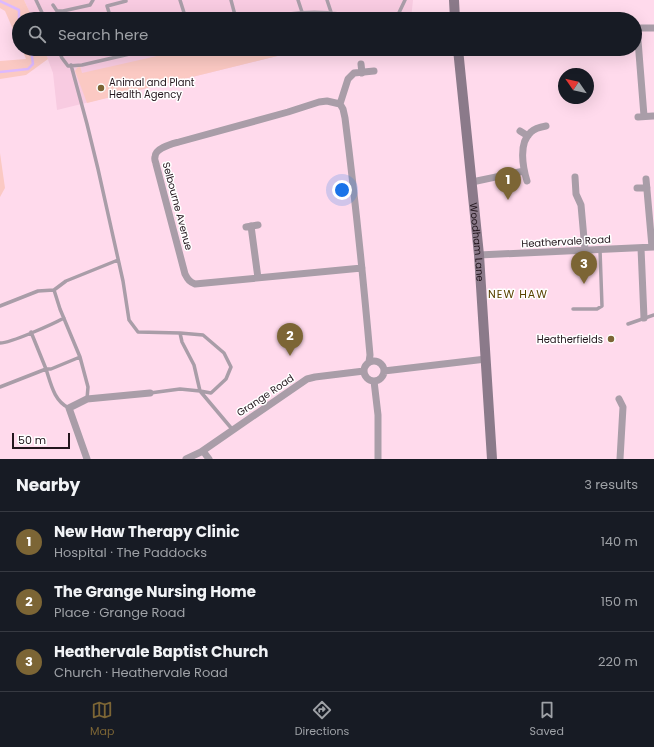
<!DOCTYPE html>
<html lang="en">
<head>
<meta charset="utf-8">
<style>
  body { margin:0; font-family:Poppins,sans-serif; background:#242831; color:#f1f3f6 }
  .compass { position:absolute; left:558px; top:68px; width:36px; height:36px; border-radius:50%; background:#171b24; box-shadow:0 4px 16px #0002; rotate:304deg }
  .scale { position:absolute; left:12px; bottom:10px; width:58px; box-sizing:border-box; padding-left:4px; border:2px solid #23161d; border-top:0; font-size:11px; line-height:14px; white-space:nowrap; color:#23161d; -webkit-text-stroke:3px #fff; paint-order:stroke }
  .you { position:absolute; left:342px; top:190px; width:14px; height:14px; margin:-10px; border:3px solid #fff; border-radius:50%; background:#1a73e8; box-shadow:0 0 0 6px #1a73e833 }
  .badge { display:grid; place-items:center; width:26px; height:26px; border-radius:50%; background:#7c6535; color:#fff; font-size:13px; font-weight:700 }
  .pin { position:absolute; translate:-50% -33px; filter:drop-shadow(0 1px 2px #0008) }
  .pin::after { content:''; position:absolute; top:21px; width:14px; height:12px; background:inherit; clip-path:polygon(0 0,100% 0,50% 100%) }
  .list { margin:0; padding:0; list-style:none }
  h2 { display:flex; justify-content:space-between; align-items:center; height:52px; margin:0; padding:0 16px; font-size:17px }
  h2 small { font-size:13px; font-weight:400; color:#9ea1a6 }
  .list li { display:grid; grid-template-columns:26px 1fr auto; gap:12px; align-items:center; box-sizing:border-box; height:60px; padding:0 16px; border-top:1px solid #363941 }
  .list b { display:block; font-size:15px; white-space:nowrap }
  .list p { margin:0; font-size:13px; white-space:nowrap; color:#9ea1a6 }
  .list em { font-size:13px; font-style:normal; color:#9ea1a6 }
  .icon { flex:none; width:22px; height:22px; fill:none; stroke:currentColor; stroke-width:2; stroke-linecap:round; stroke-linejoin:round }
  .map { position:relative; flex:none; width:654px; height:459px; overflow:hidden }
  .search { position:absolute; background:#171b24; box-shadow:0 4px 16px #0002; left:12px; right:12px; top:12px; height:44px; display:flex; align-items:center; gap:10px; box-sizing:border-box; padding:0 14px; border-radius:22px; color:#9ea1a6; font-size:15px }
  .sheet { height:232px; background:#171b24 }
  nav { display:flex; justify-content:space-around; align-items:center; box-sizing:border-box; height:56px; border-top:1px solid #363941; background:#171b24; font-size:11px; color:#9ea1a6 }
  nav a { display:grid; justify-items:center; gap:2px }
  nav .on { color:#7c6535 }
  .map>svg:first-child { display:block }
</style>
</head>
<body>
<div class="map">
<svg width="654" height="459" viewBox="0 0 654 459">
  <rect width="100%" height="100%" fill="#ffdaec"/>
  <path fill="#f8cbe1" d="M24,0H413L411,19H33Z
    M44,49H306L57,110L53,73Z"/>
  <path fill="#fbc9c3" d="M0,0H24L33,19H19V43L5,11L0,8Z
    M22,49H44L48,59L26,75L0,79V61L26,59Z
    M188,49H306L87,103L75,71L77,68L80,66L82,73Z
    M0,153L5,188L0,197Z"/>
  <g fill="none" stroke-linecap="round" stroke-linejoin="round">
    <path stroke="#ddb9fe" stroke-width="2.5" d="M0,1L19,10V19
      M0,72L28,69L33,64L31,49"/>
    <path stroke="#a99da8" stroke-width="3.5" d="M36,0L45,19
      M180,0L186,19
      M231,0L236,19
      M298,0L302,12
      M327,0L331,12
      M53,5L57,11H63L90,5L93,0
      M111,19L107,6L126,1
      M263,19C297,10 332,10 365,19
      M396,19L405,0
      M58,49L62,58L68,66L82,65L151,49
      M119,49L121,56
      M61,54L83,49
      M71,65L87,124L98,169L123,281L129,320L138,332L180,333L182,342L194,365L200,391L211,393L226,379L231,367L224,353L203,335L180,333
      M0,306L38,291L54,290
      M573,309H597L602,306L600,250
      M628,324L654,315
      M31,332L46,369H51L80,357
      M0,343C11,343 53,324 64,318
      M0,387L46,369C51,384 54,401 69,408
      M150,393L180,389L200,391L232,429
      M87,399L88,387L80,357L60,309L54,290L66,281L118,260"/>
    <path stroke="#a99da8" stroke-width="7" d="M635,28H654
      M637,28L644,116
      M361,64L362,73
      M340,104L348,79L354,73L374,71
      M638,117L653,116
      M520,131L528,136
      M575,177L576,194L581,205L585,250
      M646,179L652,247
      M527,181C523,168 518,143 531,132C535,128 540,127 546,126
      M472,182L524,171
      M637,188H647
      M251,226L258,278
      M246,227L258,225
      M641,248L644,318
      M479,255L654,247
      M362,268L195,284C190,282 188,280 185,274L156,164C156,162 154,160 155,157C155,148 172,144 179,142L288,112L319,102L327,101L340,104L343,109L345,118C355,197 363,276 370,355L369,362
      M364 371a10 10 0 1 1 20 0a10 10 0 1 1-20 0Z
      M384,371L486,359
      M374,381L378,415V459
      M619,399L623,407L620,459
      M203,451L209,459
      M87,459L69,408L87,399L150,393
      M186,459L201,452L307,379L315,377L364,371"/>
    <g stroke="#8b7a8a" stroke-width="10">
      <path d="M454,0L455,19"/>
      <path id="s1" d="M458,49L479,255L492,459"/>
    </g>
  </g>
  <g fill="#7c6535" stroke="#fff" stroke-width="1.5">
    <circle cx="101" cy="88" r="4"/>
    <circle cx="611" cy="339" r="4"/>
  </g>
  <g text-anchor="middle" stroke-width="3" stroke-linejoin="round" paint-order="stroke">
    <g font-size="10" fill="#23161d" stroke="#fff" text-anchor="start">
      <text x="109" y="86">Animal and Plant<tspan x="109" dy="12">Health Agency</tspan></text>
      <text x="603" y="343" text-anchor="end">Heatherfields</text>
    </g>
    <g font-size="10" fill="#23161d" stroke="#fff">
      <text transform="translate(178 206) rotate(75)" y="4">Selbourne Avenue</text>
      <text transform="translate(566 241) rotate(-3)" y="4">Heathervale Road</text>
      <text dy="4" stroke="none"><textPath href="#s1" startOffset="194">Woodham Lane</textPath></text>
      <text transform="translate(265 395) rotate(-34)" y="4">Grange Road</text>
    </g>
    <g font-size="11" letter-spacing="1" fill="#594100" stroke="#fff">
      <text x="518" y="298">NEW HAW</text>
    </g>
  </g>
</svg>
<svg class="compass" viewBox="-18 -18 36 36"><path d="M0-13l5 13h-10z" fill="#e53935"/><path d="M0 13l5-13h-10z" fill="#9ea1a6"/></svg>
<div class="scale">50 m</div>
<div class="you"></div>
<div class="pin badge" style="left:508px;top:200px">1</div>
<div class="pin badge" style="left:290px;top:356px">2</div>
<div class="pin badge" style="left:584px;top:284px">3</div>
<div class="search"><svg class="icon" aria-label="search" viewBox="0 0 24 24"><circle cx="10" cy="10" r="6"/><path d="M15 15l6 6"/></svg>Search here</div>
</div>
<section class="sheet">
<h2>Nearby<small>3 results</small></h2>
<ul class="list">
<li><span class="badge">1</span><div><b>New Haw Therapy Clinic</b><p>Hospital · The Paddocks</p></div><em>140 m</em></li>
<li><span class="badge">2</span><div><b>The Grange Nursing Home</b><p>Place · Grange Road</p></div><em>150 m</em></li>
<li><span class="badge">3</span><div><b>Heathervale Baptist Church</b><p>Church · Heathervale Road</p></div><em>220 m</em></li>
</ul>
</section>
<nav>
<a class="on"><svg class="icon" aria-label="map" viewBox="0 0 24 24"><path d="M3 6l6-2 6 2 6-2v14l-6 2-6-2-6 2zM9 4v14M15 6v14"/></svg>Map</a>
<a><svg class="icon" aria-label="directions" viewBox="0 0 24 24"><path d="M12 3l9 9-9 9-9-9zM9 14v-3h6M13 9l2 2-2 2"/></svg>Directions</a>
<a><svg class="icon" aria-label="saved" viewBox="0 0 24 24"><path d="M7 4h10v16l-5-4-5 4z"/></svg>Saved</a>
</nav>
</body>
</html>
